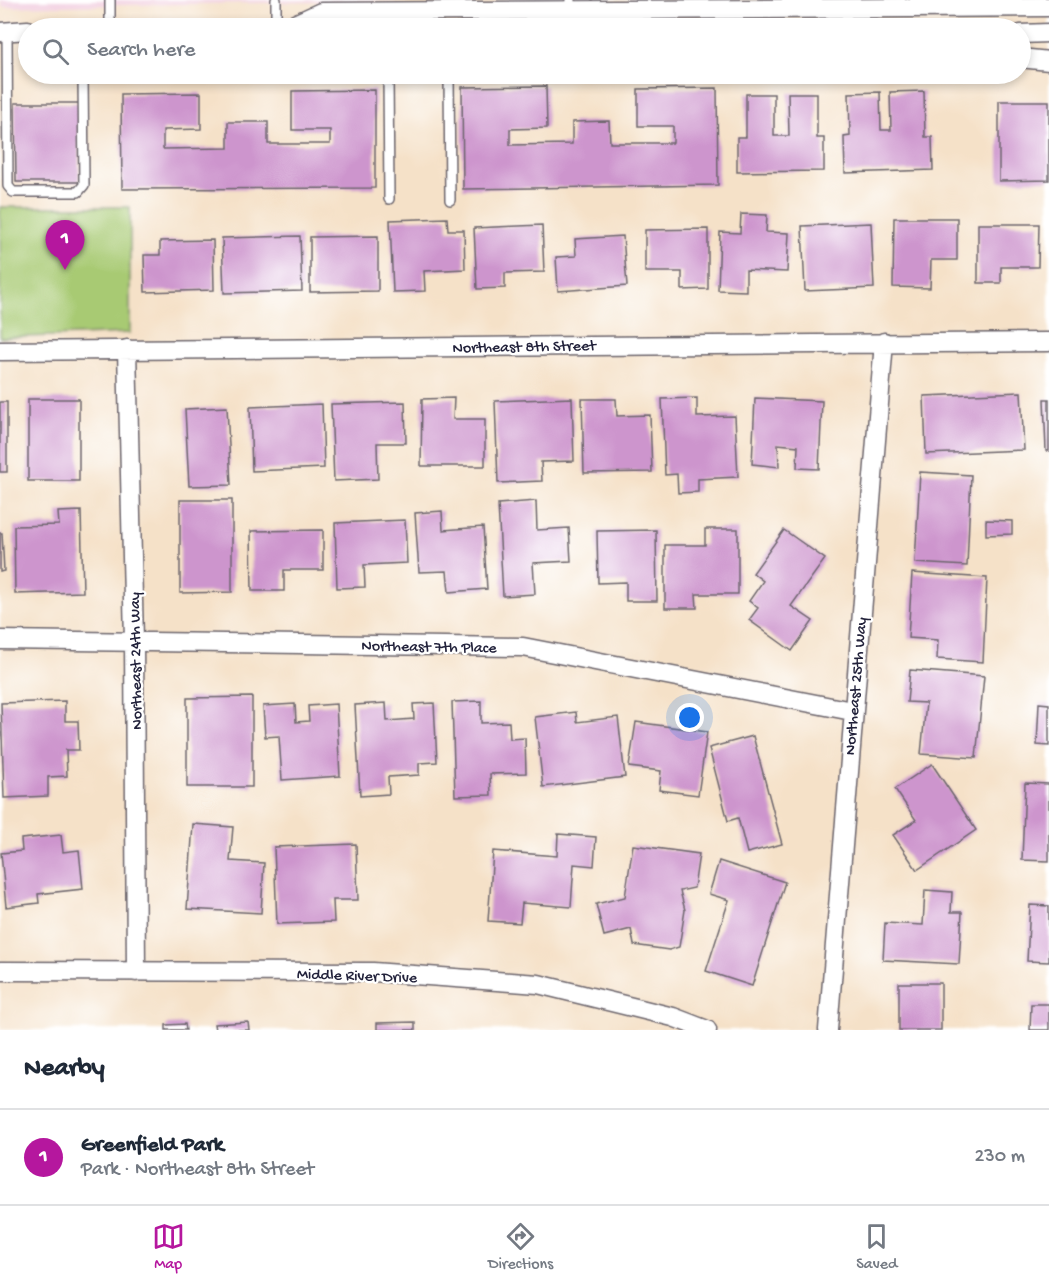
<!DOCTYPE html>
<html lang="en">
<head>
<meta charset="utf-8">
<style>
  body { margin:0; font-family:"Gochi Hand",sans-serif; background:#f6f6f7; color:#1f2937 }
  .you { position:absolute; left:690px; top:718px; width:21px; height:21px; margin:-15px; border:4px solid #fff; border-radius:50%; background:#1a73e8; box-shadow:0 0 0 9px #1a73e833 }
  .badge { display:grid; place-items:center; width:39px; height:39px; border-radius:50%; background:#b5179e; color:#fff; font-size:20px; font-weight:700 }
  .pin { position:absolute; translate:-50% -50px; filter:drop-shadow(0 2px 3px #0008) }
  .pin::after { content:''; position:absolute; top:32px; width:21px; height:18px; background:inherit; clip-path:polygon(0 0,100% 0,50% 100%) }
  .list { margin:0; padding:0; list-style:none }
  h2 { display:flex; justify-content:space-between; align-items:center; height:78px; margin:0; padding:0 24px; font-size:26px }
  h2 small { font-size:20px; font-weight:400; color:#747a83 }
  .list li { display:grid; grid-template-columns:39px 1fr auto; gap:18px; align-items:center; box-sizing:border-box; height:96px; padding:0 24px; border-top:2px solid #e0e1e3 }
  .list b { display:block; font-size:22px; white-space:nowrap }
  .list p { margin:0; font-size:20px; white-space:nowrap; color:#747a83 }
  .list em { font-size:20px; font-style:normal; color:#747a83 }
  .icon { flex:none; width:33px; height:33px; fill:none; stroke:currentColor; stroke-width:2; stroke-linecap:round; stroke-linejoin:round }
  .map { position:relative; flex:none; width:1049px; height:1030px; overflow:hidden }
  .search { position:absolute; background:#fff; box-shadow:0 3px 9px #0003; left:18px; right:18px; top:18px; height:66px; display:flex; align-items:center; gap:15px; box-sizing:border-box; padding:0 21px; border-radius:33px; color:#747a83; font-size:22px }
  .sheet { height:174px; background:#fff }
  nav { display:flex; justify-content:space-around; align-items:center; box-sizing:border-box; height:84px; border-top:2px solid #e0e1e3; background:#fff; font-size:16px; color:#747a83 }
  nav a { display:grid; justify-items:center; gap:3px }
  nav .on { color:#b5179e }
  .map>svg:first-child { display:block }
</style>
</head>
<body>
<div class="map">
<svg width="1049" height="1030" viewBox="0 0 1049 1030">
  <rect width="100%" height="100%" fill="#fff"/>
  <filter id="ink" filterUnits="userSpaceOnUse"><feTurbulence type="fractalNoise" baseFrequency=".0167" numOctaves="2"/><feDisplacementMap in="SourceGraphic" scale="12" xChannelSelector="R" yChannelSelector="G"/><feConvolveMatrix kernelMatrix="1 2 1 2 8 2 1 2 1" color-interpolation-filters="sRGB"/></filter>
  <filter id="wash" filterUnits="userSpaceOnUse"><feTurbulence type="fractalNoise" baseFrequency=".008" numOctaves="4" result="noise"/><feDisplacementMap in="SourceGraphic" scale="24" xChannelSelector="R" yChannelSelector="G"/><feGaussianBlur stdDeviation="1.35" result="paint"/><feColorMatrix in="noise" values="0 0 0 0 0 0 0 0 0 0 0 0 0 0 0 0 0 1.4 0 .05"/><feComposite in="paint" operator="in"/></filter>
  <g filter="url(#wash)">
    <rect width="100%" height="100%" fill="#f5e1c8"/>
    <path fill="#f2cfe0" d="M0,0H436L2,7Z"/>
    <path fill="#a8ca73" stroke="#657657" stroke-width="1.5" d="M0,207H130V333L0,338Z"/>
    <g id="blocks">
      <path fill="#cd95cd" d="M546,86L547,128L510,129V145L572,144V122L609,121L610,143H673V126H638V89L717,88L718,185L463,189L462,87Z
        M375,90V188L122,189L121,94L201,93V129L163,130V149L228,148V122H268V144H330V130H292V91Z
        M924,91L925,137H932L933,170L845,173L844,137L850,136L849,93L880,92L881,130H891L890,92Z
        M788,93H817V138H824V171L737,172V137H746V94H774V136H789Z
        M999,101H1049V180L999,181Z
        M15,103H79V182H16Z
        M741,214L767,215L766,232L789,233L787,272L746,270V291L718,290L720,232L740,233Z
        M447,218L448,230H464L465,269L424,271L425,291L393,292L390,220Z
        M894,218H957V260H931L930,288L893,287Z
        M871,223L874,288L805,291L802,226Z
        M978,224H1039L1038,267H1001V283H978Z
        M542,225L544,272L505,273V288L477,289L474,228Z
        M708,229V289L682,290V272H645V230Z
        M300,236L302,291L224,293L222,238Z
        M378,236V291L310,292V237Z
        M623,236L627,286L558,291L556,257L576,256L575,239Z
        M213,240L214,290L145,292L144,255H160V241Z
        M1021,392L1024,450L926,454L924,396Z
        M454,398L453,419H485V466H421L422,399Z
        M572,398L574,461L541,462L542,481L498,483L495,401Z
        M697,398V417L735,416L738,477L698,479V492L678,493L677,474L665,475L662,399Z
        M755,398L822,401L819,469L797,468L798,446L778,444L779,467L752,464Z
        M28,399H79V481H28Z
        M582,399H616L617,416L650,415L652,472L584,473Z
        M1044,399H1049V451H1046Z
        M0,402H7V472H0Z
        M405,402L406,443H377L378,479L334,481L331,404Z
        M322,404L324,468L252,471L250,407Z
        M227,407L231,485L189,486L185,409Z
        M920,472L971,475L967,566L915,563Z
        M180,500H232V592L180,593Z
        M536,501L537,530L569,528L571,561L533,563L535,594L503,596L498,504Z
        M81,511L83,592L15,594L14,526L59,525L58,512Z
        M442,511L443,530L483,527L487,589L449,592L447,571L419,572L415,513Z
        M405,520L407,563L364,565L365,587L337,588L335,523Z
        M986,520L1012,521V534L986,535Z
        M705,529H738V594H696L697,608H665V545H705Z
        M323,530V570H284V591H252L251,531Z
        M656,530L657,601H626V582L598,583L597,531Z
        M784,530L825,559L791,606L813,621L792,651L749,620L758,608L749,601L763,581L753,573Z
        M0,533H2L4,571L0,572Z
        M912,573L987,578L983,662L937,659L938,640L908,638Z
        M910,670L984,676L976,758L921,754L926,703L907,702Z
        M252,697V787H187V698Z
        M65,701V721H78L79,750H66L67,776L48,777V796L4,798L1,703Z
        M481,701V723L509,722L510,739L525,738L526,773L490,774L491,795L455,796L452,702Z
        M386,703L387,721L414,719L413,704L434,703L437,762L419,763V775L388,777L389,794L360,796L355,705Z
        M1039,703L1049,704V746L1037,745Z
        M295,704L296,722L309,721L308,706L336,704L340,776L282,780L279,736L265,737L263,706Z
        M576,712L577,722L618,717L625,777L543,787L535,717Z
        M636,722L707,732L698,795L659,790L661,771L629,767Z
        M753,736L782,844L747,853L738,818L728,821L709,748Z
        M932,764L976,830L917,870L893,835L916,820L895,789Z
        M1025,783L1049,784V861L1022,860Z
        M193,824L233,827L230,861L264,863L261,913L187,909Z
        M558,834L596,837L594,866L574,864L571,907L522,903L520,923L488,921L493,851L557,856Z
        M61,835L63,852L79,850L83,889L38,894L39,903L6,907L1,853L22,851L21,839Z
        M356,844L358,900H333L334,922L277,924L274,847Z
        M633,845L699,854L694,888L680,891L685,910L679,947L669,950L634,945L631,929L604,936L596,904L625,897Z
        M719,861L785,882L752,986L706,971L729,900L709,894Z
        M925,890L952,892L951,912H962L959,964L883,960L885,923L923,925Z
        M1030,905L1049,906V962L1027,961Z
        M899,983H941V1030H899Z
        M1031,1004H1049V1030H1030Z
        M248,1022L249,1030H215L214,1024Z
        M415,1022V1030H377V1023Z
        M185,1024L186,1030H166V1025Z"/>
    </g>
  </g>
  <g filter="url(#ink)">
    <use href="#blocks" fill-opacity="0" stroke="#6c656c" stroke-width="1.5"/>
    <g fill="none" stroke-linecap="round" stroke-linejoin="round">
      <defs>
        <path id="lane" d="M110,28V0
          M276,28V0
          M569,28L570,0
          M846,28L847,5
          M7,31L8,186L13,192H78L84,185L83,74
          M388,74L389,199
          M449,74L450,200"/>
        <path id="street" d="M286,28L321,12L1049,7
          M0,32L28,30
          M1020,34L1049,33
          M1020,58L1049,61
          M127,349L134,640L136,972
          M0,351L1049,342
          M0,640L523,647L852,711
          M0,971L373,972L538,984L673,1017L707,1030
          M828,1030L884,342"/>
      </defs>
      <use href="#lane" stroke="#6c656c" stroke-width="12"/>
      <use href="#street" stroke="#6c656c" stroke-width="21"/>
      <use href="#lane" stroke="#fff" stroke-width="9"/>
      <use href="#street" stroke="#fff" stroke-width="18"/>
    </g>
  </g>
  <g text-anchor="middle" stroke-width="4.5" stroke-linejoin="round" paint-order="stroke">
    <g font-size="16" fill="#22223b" stroke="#fff">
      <text transform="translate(524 345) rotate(-1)" y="6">Northeast 8th Street</text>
      <text transform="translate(429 645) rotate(1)" y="6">Northeast 7th Place</text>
      <text transform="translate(134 661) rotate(-91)" y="6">Northeast 24th Way</text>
      <text transform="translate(854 686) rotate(-85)" y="6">Northeast 25th Way</text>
      <text transform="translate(357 974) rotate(2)" y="6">Middle River Drive</text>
    </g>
  </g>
</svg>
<div class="you"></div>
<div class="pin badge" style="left:65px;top:270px">1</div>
<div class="search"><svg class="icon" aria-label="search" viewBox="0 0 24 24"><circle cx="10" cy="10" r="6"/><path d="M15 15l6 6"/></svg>Search here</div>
</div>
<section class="sheet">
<h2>Nearby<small></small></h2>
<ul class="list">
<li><span class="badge">1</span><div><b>Greenfield Park</b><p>Park · Northeast 8th Street</p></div><em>230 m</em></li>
</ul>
</section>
<nav>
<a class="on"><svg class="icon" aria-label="map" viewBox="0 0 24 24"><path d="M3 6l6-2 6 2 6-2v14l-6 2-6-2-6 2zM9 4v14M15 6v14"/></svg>Map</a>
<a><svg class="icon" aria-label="directions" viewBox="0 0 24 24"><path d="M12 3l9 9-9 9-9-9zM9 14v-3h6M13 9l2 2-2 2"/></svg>Directions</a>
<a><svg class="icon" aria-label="saved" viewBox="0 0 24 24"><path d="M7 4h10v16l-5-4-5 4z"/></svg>Saved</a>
</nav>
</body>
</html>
